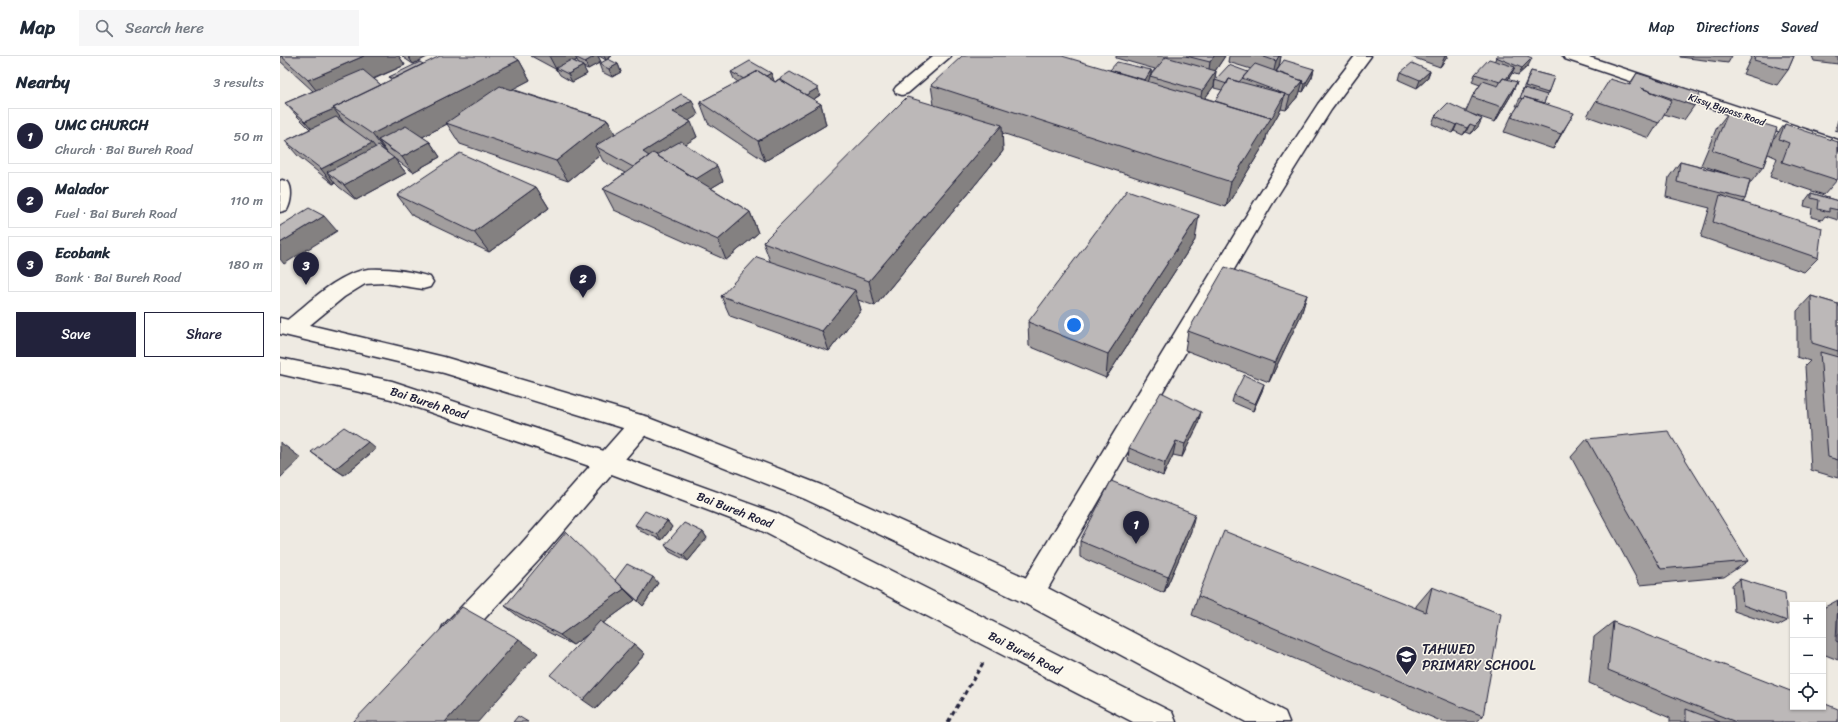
<!DOCTYPE html>
<html lang="en">
<head>
<meta charset="utf-8">
<style>
  body { margin:0; font-family:Sriracha,sans-serif; background:#f6f6f7; color:#1f2937 }
  .controls { position:absolute; right:12px; bottom:12px; display:grid; overflow:hidden; border-radius:0px; box-shadow:0 1px 3px #0004 }
  .controls button { width:36px; height:36px; display:grid; place-items:center; padding:0; border:0; border-bottom:1px solid #e0e1e3; background:#fff; color:#1f2937; font:20px sans-serif }
  .you { position:absolute; left:794px; top:269px; width:14px; height:14px; margin:-10px; border:3px solid #fff; border-radius:50%; background:#1a73e8; box-shadow:0 0 0 6px #1a73e833 }
  .badge { display:grid; place-items:center; width:26px; height:26px; border-radius:50%; background:#22223b; color:#fff; font-size:13px; font-weight:700 }
  .pin { position:absolute; translate:-50% -33px; filter:drop-shadow(0 1px 2px #0008) }
  .pin::after { content:''; position:absolute; top:21px; width:14px; height:12px; background:inherit; clip-path:polygon(0 0,100% 0,50% 100%) }
  .list { margin:0; padding:0; list-style:none }
  h2 { display:flex; justify-content:space-between; align-items:center; height:52px; margin:0; padding:0 16px; font-size:17px }
  h2 small { font-size:13px; font-weight:400; color:#747a83 }
  .list li { display:grid; grid-template-columns:26px 1fr auto; gap:12px; align-items:center; box-sizing:border-box; height:56px; margin:0 8px 8px; padding:0 8px; border:1px solid #e0e1e3; border-radius:0px }
  .list b { display:block; font-size:15px; white-space:nowrap }
  .list p { margin:0; font-size:13px; white-space:nowrap; color:#747a83 }
  .list em { font-size:13px; font-style:normal; color:#747a83 }
  .actions { display:flex; gap:8px; padding:12px 16px }
  .actions a { flex:1; padding:9px 0; border:1px solid #22223b; border-radius:0px; text-align:center; font-size:14px; color:#22223b }
  .actions .main { background:#22223b; color:#fff }
  .icon { flex:none; width:22px; height:22px; fill:none; stroke:currentColor; stroke-width:2; stroke-linecap:round; stroke-linejoin:round }
  .map { position:relative; flex:none; width:1558px; height:666px; overflow:hidden }
  header { display:flex; align-items:center; gap:24px; box-sizing:border-box; height:56px; padding:0 20px; background:#fff; border-bottom:1px solid #e0e1e3 }
  header strong { font-size:19px }
  nav { display:flex; gap:22px; margin-inline-start:auto; font-size:14px }
  .search { width:280px; height:36px; background:#f6f6f7; display:flex; align-items:center; gap:10px; box-sizing:border-box; padding:0 14px; border-radius:0px; color:#747a83; font-size:15px }
  main { display:flex }
  aside { flex:1; background:#fff }
  .map>svg:first-child { display:block }
</style>
</head>
<body>
<header>
<strong>Map</strong>
<div class="search"><svg class="icon" aria-label="search" viewBox="0 0 24 24"><circle cx="10" cy="10" r="6"/><path d="M15 15l6 6"/></svg>Search here</div>
<nav><a>Map</a><a>Directions</a><a>Saved</a></nav>
</header>
<main>
<aside>
<h2>Nearby<small>3 results</small></h2>
<ul class="list">
<li><span class="badge">1</span><div><b>UMC CHURCH</b><p>Church · Bai Bureh Road</p></div><em>50 m</em></li>
<li><span class="badge">2</span><div><b>Malador</b><p>Fuel · Bai Bureh Road</p></div><em>110 m</em></li>
<li><span class="badge">3</span><div><b>Ecobank</b><p>Bank · Bai Bureh Road</p></div><em>180 m</em></li>
</ul>
<div class="actions"><a class="main">Save</a><a>Share</a></div>
</aside>
<div class="map">
<svg width="1558" height="666" viewBox="0 0 1558 666">
  <rect width="100%" height="100%" fill="#eeeae2"/>
  <filter id="ink" filterUnits="userSpaceOnUse"><feTurbulence type="fractalNoise" baseFrequency=".025" numOctaves="2"/><feDisplacementMap in="SourceGraphic" scale="8" xChannelSelector="R" yChannelSelector="G"/><feConvolveMatrix kernelMatrix="1 2 1 2 8 2 1 2 1" color-interpolation-filters="sRGB"/></filter>
  <g filter="url(#ink)">
    <g fill="none" stroke-linecap="round" stroke-linejoin="round">
      <defs>
        <path id="minor" d="M653,0H671L628,37L622,39L616,37L614,34L616,31Z
          M1075,0H1091L1051,54L991,150L760,546L751,549L742,546L738,537L742,528L975,145L1038,48Z
          M2,124L8,126C13,133 11,147 7,154L0,156V125Z
          M88,213C108,212 131,215 150,221L153,226L150,231L143,233L104,227L85,228L64,241L19,278L12,280L5,278L2,272L5,266C29,247 56,218 88,213Z
          M361,359L369,361L372,368L369,375L259,504L181,588L172,592L163,588L159,579L163,570L241,488L353,361Z"/>
        <path id="major" d="M1283,0H1306L1558,84V95L1285,3Z"/>
        <path id="highway" d="M0,262L164,301L361,359L541,429L760,528L1005,656L1009,666H966L742,546L525,443L356,376L164,317L0,278Z
          M0,302L112,325L327,396L498,458L892,656L896,666H853L480,474L321,414L111,343L0,318Z"/>
      </defs>
      <use href="#minor" stroke="#22223b" stroke-width="3"/>
      <use href="#major" stroke="#22223b" stroke-width="3"/>
      <use href="#highway" stroke="#22223b" stroke-width="3"/>
      <path stroke="#22223b" stroke-width="3" stroke-dasharray="4.5 3.5" stroke-linecap="butt" d="M668,666L703,607"/>
      <use href="#minor" fill="#fbf7ec" fill-rule="evenodd"/>
      <use href="#major" fill="#fbf7ec" fill-rule="evenodd"/>
      <use href="#highway" fill="#fbf7ec" fill-rule="evenodd"/>
    </g>
    <path fill="#a29e9e" stroke="#22223b" fill-rule="evenodd" d="M0,0H119L125,9L94,23L101,29L111,24L109,21L143,8L239,4L250,24L232,33L328,64L335,78L418,59L409,64L417,81L405,88L443,125L431,132L470,156L478,177L446,204L334,154L323,133L345,117L323,105L320,99L288,125L180,88L167,68L142,81L150,86L160,101L133,116L115,103L126,117L76,144L59,131L55,127L53,128L18,100L5,85L30,73L18,61L5,47L33,35L0,5Z
      M122,0H149L133,8L124,2Z
      M251,0H318L321,6L308,13L303,11L307,18L292,26L280,19L277,14ZM297,4L299,8L294,5Z
      M319,0H332L326,4Z
      M836,0H945L935,15H936L934,30L925,42L935,45L942,34L934,32L935,24L968,16L971,13L948,6L949,0H1001L999,11L996,15L1034,13L1032,21L1023,36L1020,35L1019,39L1006,54L1001,53L987,78L985,87L946,151L722,77L723,95L595,250L578,244L581,254L549,295L450,260L441,240L490,205L483,186L654,49L651,29L830,14H871V18L875,13L836,2Z
      M1129,0H1168L1160,11Z
      M1400,0H1452L1448,7L1400,1Z
      M1472,0H1514L1508,14L1497,29L1463,18Z
      M1532,0H1558V8L1534,5Z
      M1216,1L1248,10L1238,19L1232,17L1228,24L1237,26L1230,41L1215,66L1191,58L1198,71L1191,78L1186,76L1183,79L1174,75L1172,77L1152,68L1155,60L1186,55L1192,41L1200,29L1192,26L1195,18L1215,4Z
      M319,8H338L341,16L332,21L322,16Z
      M1150,15L1147,23L1137,32L1119,24L1121,16Z
      M1251,15L1274,21L1264,47L1285,72L1273,93L1224,76L1231,61L1238,50H1236L1242,38L1241,37Z
      M451,16L491,17L494,25L495,26L540,39L533,44L541,48L546,69L485,105L428,67L420,46L458,26L454,23Z
      M1357,17L1414,50L1404,64L1384,58L1369,82L1307,60L1316,45L1349,29Z
      M1448,57L1494,82L1505,68L1557,124L1544,139L1490,121L1497,102L1488,98L1483,111L1471,126H1470L1465,143L1463,146L1538,202L1524,216L1421,181L1429,154L1430,152L1386,141L1389,121L1400,106L1448,118L1421,109L1437,71Z
      M1558,64V75L1555,74Z
      M256,131L269,152L209,196L133,160L117,139Z
      M1531,137L1558,145V164L1545,160L1542,164L1531,161L1532,152L1524,150L1525,145Z
      M915,184L826,322L749,290L748,266Z
      M1027,239L1021,259L989,326L905,294L908,275Z
      M1531,240L1558,248V422L1531,414L1525,310L1530,305L1517,301V255Z
      M984,328L982,335L973,355L952,346L954,339Z
      M918,369L902,401L893,399L883,420L848,405L849,392Z
      M1307,383L1468,505L1444,521L1360,529L1291,401Z
      M96,393L64,419L40,403L31,396Z
      M387,465L392,471L382,484L360,475L355,469Z
      M911,475L884,537L800,501V485Z
      M423,476L427,482L408,505L390,496L385,489Z
      M1460,523L1507,565L1498,570L1454,555L1452,529Z
      M335,524L378,527L363,550L348,536L355,544L323,567L354,588L365,598L316,653L308,578L293,589L239,561L225,550Z
      M1152,531L1203,660L1195,666H1163L912,559L918,540L1136,552V550Z
      M1558,544V604L1543,598V552Z
      M1333,566L1558,666H1390V662L1309,627L1314,581Z"/>
    <path fill="#848181" stroke="#22223b" d="M84,0H119L125,9L44,44L28,24Z
      M128,0H149L133,8Z
      M269,0H300L295,1L297,4L279,13L276,12L277,15Z
      M315,0H318L321,6L308,13L305,6Z
      M324,0H332L326,4Z
      M934,0H945L927,27L930,6Z
      M999,0H1001L999,11L993,19L996,5Z
      M1165,0H1168L1160,11Z
      M1252,2L1248,10L1238,19L1242,12Z
      M239,4L250,24L167,68L166,67L167,68L114,96L98,84L109,99H108L92,78Z
      M338,8L341,16L332,21L329,13Z
      M303,10L307,18L292,26L288,18Z
      M1235,11L1231,19L1219,35L1223,27Z
      M1034,13L1032,21L1023,36L1025,28Z
      M871,14V20H870L869,24L864,32V25Z
      M936,15L934,30L919,50L922,35Z
      M1150,15L1147,23L1137,32L1140,24Z
      M491,17L494,25L473,28Z
      M1023,25L1019,39L1006,54L1010,40Z
      M1237,26L1230,41L1215,66L1222,51Z
      M538,32L540,39L522,50L520,42Z
      M1005,38L1001,53L987,78L985,87L946,151L951,126Z
      M412,44L418,59L399,71L393,56Z
      M541,48L546,69L485,105L478,85Z
      M54,53L65,68L38,80L25,65Z
      M1294,57L1285,72L1273,93L1281,78Z
      M1202,63L1198,71L1191,78L1195,70Z
      M328,64L338,84L315,90L320,99L288,125L276,105Z
      M411,66L417,81L374,108L363,96Z
      M1177,68L1174,75L1172,77L1176,69Z
      M1190,68L1186,76L1183,79L1187,72Z
      M722,69L723,95L595,250L589,225Z
      M150,86L160,101L133,116L122,101Z
      M92,87L103,101L47,116L55,127L53,128L41,113Z
      M114,102L126,117L76,144L64,129Z
      M437,110L443,125L418,140L412,125Z
      M256,131L269,152L209,196L194,176Z
      M470,156L478,177L446,204L438,184Z
      M919,159L915,184L826,322L828,298Z
      M44,160L57,175L4,208L0,203V187Z
      M575,234L581,254L549,295L542,275Z
      M1027,239L1021,259L989,326L995,307Z
      M984,328L982,335L973,355L975,348Z
      M921,356L918,369L902,401L905,388Z
      M896,385L893,399L883,420L885,407Z
      M0,386L21,402L0,422Z
      M88,386L96,393L64,419L55,413Z
      M915,458L911,475L884,537L888,521Z
      M387,465L392,471L382,484L377,478Z
      M423,476L427,482L408,505L403,499Z
      M373,521L378,527L363,550L358,545Z
      M344,533L355,544L293,589L280,579Z
      M239,583L258,597L198,666H165Z
      M354,588L365,598L316,653L303,644Z"/>
    <path fill="#bcb8b8" stroke="#22223b" d="M1,0H84L28,24Z
      M160,0H233L239,4L92,78L53,52Z
      M297,0H315L305,6L295,1Z
      M682,0H782L991,62L951,126L651,29Z
      M906,0H934L930,6Z
      M981,0H999L996,5Z
      M1217,0H1247L1252,2L1242,12L1216,1Z
      M1475,0H1514L1508,14L1474,4Z
      M886,1L936,15L922,35L870,20Z
      M328,3L338,8L329,13L319,8Z
      M1209,3L1235,11L1226,23L1223,22L1220,26L1195,18Z
      M291,4L303,10L288,18L276,12Z
      M1004,4L1034,13L1025,28L1022,27L1023,25L996,16Z
      M470,5L491,17L486,20L478,15L464,23L451,16Z
      M140,6L143,8L113,23L109,21Z
      M837,6L871,14L865,24L830,14Z
      M1132,7L1150,15L1140,24L1121,16Z
      M975,8L1023,25L1010,40L962,22Z
      M949,9L968,16L959,26L949,23L947,28L935,24Z
      M83,14L101,29L53,52L54,53L25,65L5,47Z
      M478,15L495,26L499,23L541,48L478,85L420,46Z
      M1251,15L1274,21L1268,37L1245,30Z
      M510,16L538,32L526,39L499,23L495,26Z
      M1357,17L1420,37L1414,50L1361,32L1392,44L1379,67L1316,45L1330,23L1350,29Z
      M1223,22L1237,26L1222,51L1192,41L1203,25L1218,30Z
      M949,23L1005,38L991,63V62L935,45Z
      M220,30L328,64L276,105L166,67Z
      M1244,32L1267,39L1264,47L1244,41L1243,43L1240,42Z
      M401,38L412,44L393,56L411,66L363,96L369,100L353,111L315,90Z
      M627,41L722,69L589,225L483,186Z
      M1244,41L1294,57L1281,78L1231,61Z
      M1168,47L1202,63L1195,70L1190,68L1187,72L1177,68L1176,69L1155,60Z
      M1448,57L1497,72L1483,111L1432,94Z
      M56,61L92,87L41,113L5,85Z
      M1505,68L1558,86V122L1557,124L1502,106L1509,87L1499,83Z
      M126,70L150,86L122,101L98,84Z
      M401,85L437,110L416,123L376,99Z
      M98,90L114,102L64,129L47,116Z
      M180,97L256,131L194,176L117,139Z
      M373,97L470,156L438,184L323,133Z
      M1400,106L1470,124L1465,143L1397,126Z
      M847,134L919,159L828,298L748,266Z
      M1531,137L1558,145V154L1549,152V156L1538,153L1539,144L1531,142Z
      M1440,139L1542,172L1538,202L1433,166Z
      M29,152L44,160L0,187V170Z
      M477,201L575,234L542,275L441,240Z
      M945,211L1027,239L995,307L908,275Z
      M1531,240L1558,248V295L1532,287Z
      M1540,296L1558,301V404L1548,401Z
      M964,319L984,328L975,348L954,339Z
      M881,336L921,356L905,388L896,385L885,407L849,392Z
      M64,371L88,386L55,413L31,396Z
      M1388,375L1468,505L1381,513L1307,383Z
      M831,425L915,458L888,521L800,485Z
      M365,455L387,465L377,478L355,469Z
      M404,467L423,476L403,499L385,489Z
      M944,475L1146,556L1152,531L1221,558L1203,660L918,540Z
      M286,476L344,533L280,579L225,550Z
      M347,508L373,521L358,545L335,524Z
      M1460,523L1505,537L1507,565L1463,549Z
      M1558,544V586L1556,585Z
      M182,551L239,583L165,666H73Z
      M320,565L354,588L303,644L270,619Z
      M1333,566L1513,636V651H1543V647L1558,653V666H1456L1413,649L1328,614Z
      M1406,653L1440,666H1406Z
      M238,660L248,666H233Z"/>
  </g>
  <defs>
    <symbol id="school-pin" viewBox="-11 -11 22 30"><path d="M0 17L-7.5 6A9.5 9.5 0 1 1 7.5 6Z" fill="#22223b" stroke="#fbf7ec"/><path d="M0-5L7-2L0 1L-7-2ZM-4 1L0 2.5L4 1V4Q0 6-4 4Z" fill="#fff"/></symbol>
  </defs>
  <g fill-rule="evenodd">
    <use href="#school-pin" x="1114" y="588" width="25" height="34"/>
  </g>
  <g text-anchor="middle" stroke-width="3" stroke-linejoin="round" paint-order="stroke">
    <g font-size="10" fill="#22223b" stroke="#fbf7ec">
      <text transform="translate(1447 53) rotate(19)" y="4">Kissy Bypass Road</text>
    </g>
    <g font-size="12" fill="#22223b" stroke="#fbf7ec">
      <text transform="translate(149 347) rotate(18)" y="4">Bai Bureh Road</text>
      <text transform="translate(455 454) rotate(21)" y="4">Bai Bureh Road</text>
      <text transform="translate(745 597) rotate(27)" y="4">Bai Bureh Road</text>
    </g>
    <g font-size="14" fill="#22223b" stroke="#fbf7ec" text-anchor="start">
      <text x="1142" y="598">TAHWED<tspan x="1142" dy="16">PRIMARY SCHOOL</tspan></text>
    </g>
  </g>
</svg>
<div class="controls">
<button>+</button>
<button>−</button>
<button><svg class="icon" aria-label="locate" viewBox="0 0 24 24"><circle cx="12" cy="12" r="6"/><path d="M12 2v4M12 18v4M2 12h4M18 12h4"/></svg></button>
</div>
<div class="you"></div>
<div class="pin badge" style="left:856px;top:488px">1</div>
<div class="pin badge" style="left:303px;top:242px">2</div>
<div class="pin badge" style="left:26px;top:229px">3</div>
</div>
</main>
</body>
</html>
